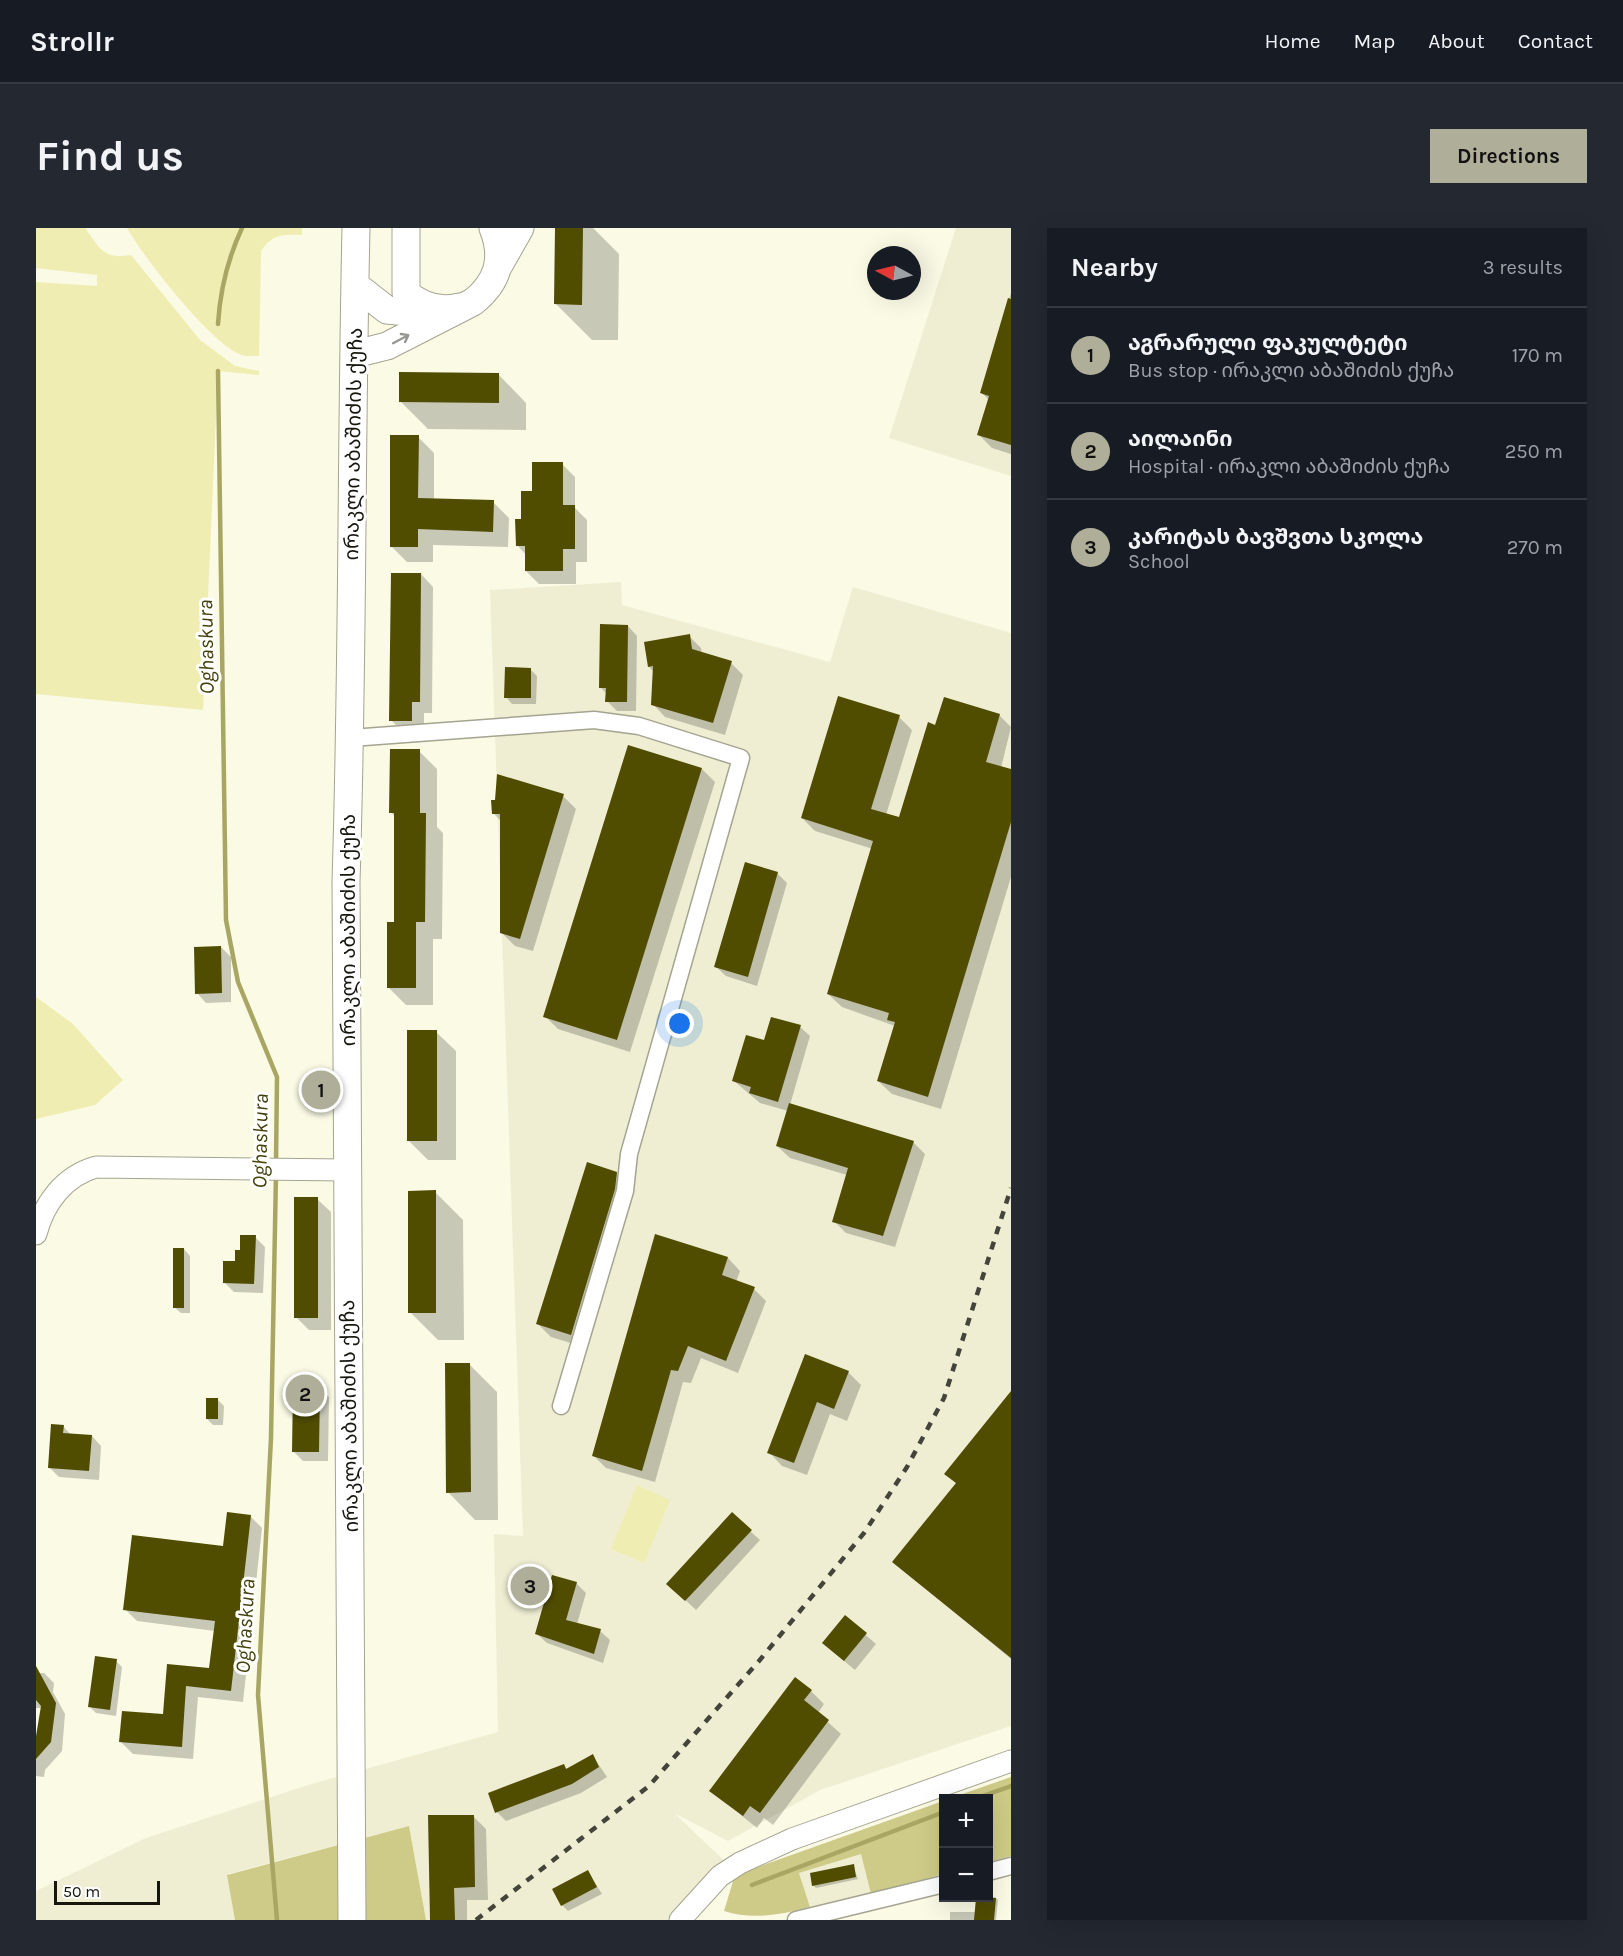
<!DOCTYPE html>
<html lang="en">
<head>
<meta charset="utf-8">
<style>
  body { margin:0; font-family:Karla,"Noto Sans Georgian",sans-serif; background:#242831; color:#f1f3f6 }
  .controls { position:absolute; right:18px; bottom:18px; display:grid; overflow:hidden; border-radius:0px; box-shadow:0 6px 24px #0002 }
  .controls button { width:54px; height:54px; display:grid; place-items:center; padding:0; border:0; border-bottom:2px solid #363941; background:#171b24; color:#f1f3f6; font:30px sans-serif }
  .compass { position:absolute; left:831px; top:18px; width:54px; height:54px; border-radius:50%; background:#171b24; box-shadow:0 6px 24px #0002; rotate:277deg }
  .scale { position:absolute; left:18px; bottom:15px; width:106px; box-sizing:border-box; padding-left:6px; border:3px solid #16160f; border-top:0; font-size:16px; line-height:21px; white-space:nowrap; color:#16160f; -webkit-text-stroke:4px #fff; paint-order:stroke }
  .you { position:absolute; left:644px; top:796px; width:21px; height:21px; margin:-15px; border:4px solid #fff; border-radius:50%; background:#1a73e8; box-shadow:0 0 0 9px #1a73e833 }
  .badge { display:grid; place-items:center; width:39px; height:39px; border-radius:50%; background:#afaf99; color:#111; font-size:20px; font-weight:700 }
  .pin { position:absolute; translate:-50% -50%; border:3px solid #fff; box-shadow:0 2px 6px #0006 }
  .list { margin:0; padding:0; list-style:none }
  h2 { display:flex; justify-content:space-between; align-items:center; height:78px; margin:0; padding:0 24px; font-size:26px }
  h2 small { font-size:20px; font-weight:400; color:#9ea1a6 }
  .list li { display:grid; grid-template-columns:39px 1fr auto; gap:18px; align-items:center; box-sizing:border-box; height:96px; padding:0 24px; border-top:2px solid #363941 }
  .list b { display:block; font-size:22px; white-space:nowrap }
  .list p { margin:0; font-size:20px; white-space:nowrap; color:#9ea1a6 }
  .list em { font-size:20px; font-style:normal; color:#9ea1a6 }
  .map { position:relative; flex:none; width:975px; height:1692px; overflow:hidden; border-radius:0px }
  header { display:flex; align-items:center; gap:36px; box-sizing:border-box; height:84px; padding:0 30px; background:#171b24; border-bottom:2px solid #363941 }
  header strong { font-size:28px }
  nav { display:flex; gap:33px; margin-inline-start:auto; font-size:21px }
  .intro { display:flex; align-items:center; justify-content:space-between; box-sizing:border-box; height:144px; padding:0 36px }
  h1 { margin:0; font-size:42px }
  .button { padding:15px 27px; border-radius:0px; background:#afaf99; color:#111; font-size:21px; font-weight:700 }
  main { display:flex; gap:36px; padding:0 36px }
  aside { flex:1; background:#171b24; border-radius:0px; box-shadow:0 6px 24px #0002 }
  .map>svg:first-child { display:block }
</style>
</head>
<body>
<header>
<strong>Strollr</strong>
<nav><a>Home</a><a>Map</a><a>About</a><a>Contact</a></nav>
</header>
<div class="intro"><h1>Find us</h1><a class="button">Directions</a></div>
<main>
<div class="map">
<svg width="975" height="1692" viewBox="0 0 975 1692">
  <rect width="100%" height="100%" fill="#fafae5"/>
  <path fill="#efeed3" d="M920,0H975V248L853,210Z
    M585,354L586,377L794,434L817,359L975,405V1498L784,1562L692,1613L638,1585L696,1640L644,1692H390L373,1598L192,1646L199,1692H0V1663L110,1610L272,1557L462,1504L458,1306L487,1308L454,362Z
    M825,1625L835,1666L774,1679L763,1645Z"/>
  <path fill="#efedb2" d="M0,0H49C64,20 67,32 95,27L164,112L199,138L223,143V147L182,143L167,482L0,466V54L61,58V47L0,40Z
    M91,0H266V7C247,6 236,6 225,23L223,128C216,128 207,129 201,125C170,109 109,31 91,0Z
    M0,769L37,796L87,852L59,877L0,891Z
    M601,1257L634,1272L608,1335L575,1321Z"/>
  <path fill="#cecb88" d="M975,1549V1628L953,1634L952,1570H915Z
    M907,1573V1646L835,1666L825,1626L763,1645L774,1679C744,1687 716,1692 688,1683L698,1650L708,1644Z
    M373,1598L390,1692H199L191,1647Z"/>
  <path fill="#0003" d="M520,0H557L583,26L582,112H556L520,76Z
    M975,65V226L956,220L943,207L953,172L946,165Z
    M463,147L490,175V202L392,201L364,173Z
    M382,209L398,225V272L457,274L473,290L472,319L397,317V334H371L355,318Z
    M526,236L539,249V280L551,292V334H540V356H503L490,343V327L481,317L487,292Z
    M385,346L397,359L396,485H388V504H367L355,492Z
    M592,398L601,408L600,483H581L571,473V466L564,459Z
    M653,408L665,420L666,426L695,435L707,447L689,507L629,489L617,476L618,444L613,439Z
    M494,441L501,448L500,476H476L470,469Z
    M963,487L975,499L965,540L975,543V649L905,881L856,866L842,853L859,798L806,779L792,766L837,621L779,603L766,590L863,489L876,502L850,587L864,591Z
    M383,523L401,541V599L407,605L406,711H397V777H370L352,759L359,696V589L355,584Z
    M666,541L679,554L594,824L522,801L509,788Z
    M527,568L540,581L497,723L479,718L466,705V594L457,585Z
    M741,645L751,655L721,758L690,748L680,739Z
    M185,719L195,729V774L170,775L161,765Z
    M764,799L774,808L754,877L877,914L889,926L859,1019L810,1005L798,993L811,947L754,930L741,918L752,883L724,875L698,853L729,814Z
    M400,804L420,823V932H392L373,913Z
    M580,945L593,958L548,1119L515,1109L502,1096Z
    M399,964L427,992L428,1112H402L374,1084Z
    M281,971L295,984V1102H273L260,1089Z
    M620,1008L692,1030L704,1043L700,1054L718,1061L730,1073L702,1145L665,1130L655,1155L647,1154L619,1254L570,1240L557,1227Z
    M219,1009L229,1019L227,1065L198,1064L188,1054L205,1024Z
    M148,1021L154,1028V1085H145L138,1079Z
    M770,1128L812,1144L825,1157L811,1193L794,1186L771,1247L746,1238L733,1224Z
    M433,1136L461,1164L462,1292H439L412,1264Z
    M283,1160L293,1169L292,1233H267L257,1223Z
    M975,1165V1431L858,1334L921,1256L910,1245Z
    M181,1171L188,1178L187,1197H177L171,1191Z
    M27,1198L35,1207L56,1208L65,1218L63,1252L23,1249L13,1239Z
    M214,1288L226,1300L207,1474L162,1469L157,1531L97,1526L85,1514L129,1488L133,1438L174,1441L179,1403L101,1393L89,1381L189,1320Z
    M714,1303L724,1312L660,1382L642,1365Z
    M540,1355L550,1365L541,1396L564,1403L574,1412L567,1435L511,1415L501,1406Z
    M809,1389L840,1416L819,1442L797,1424Z
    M80,1433L86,1439L80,1488L60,1485L53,1478Z
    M0,1445H8L18,1455L17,1464L29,1486L26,1523L9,1542L8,1549L0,1548V1513L7,1480H0Z
    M775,1463L788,1476L782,1485L805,1506L737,1597L728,1590L721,1600L675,1563Z
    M557,1528L571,1549L545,1565L470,1593L461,1584L454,1566L528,1538L532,1542Z
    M437,1588L450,1601L452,1672H431V1692H396Z
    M817,1638L822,1651L780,1660L777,1657Z
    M552,1644L566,1666L532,1683L526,1677Z
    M959,1669L962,1672L960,1692H914V1684H940L941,1670Z"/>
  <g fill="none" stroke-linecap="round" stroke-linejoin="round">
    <path stroke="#a9a664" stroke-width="4.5" d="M182,96C184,63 192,30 206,0
      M182,143L190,692L202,754L241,849L240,935
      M240,946L235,1210L222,1467L241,1692
      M941,1570L975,1558
      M716,1657L908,1584"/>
  </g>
  <path fill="#504c00" d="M519,0H547L546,77L518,76Z
    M972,70L975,71V217L941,207L953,168L944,165Z
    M363,144L463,145V175L363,174Z
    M354,207H383L382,270L458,272L457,304L382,301V319H354Z
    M496,234H527V277H539V321H527V343H489V318H480L479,291H485V263H496Z
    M355,345H385L384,474H376V493H353Z
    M564,396L592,397L591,474H569L570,460H563Z
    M654,406L656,421L696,433L677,495L615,477L617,438L612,439L608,414Z
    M469,439L495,440V470H468Z
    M802,468L864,487L835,581L863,589L892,494L899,497L908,469L964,486L950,534L975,541V594L892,869L841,853L859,794L851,792L853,785L791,766L837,613L765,590Z
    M592,517L666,540L581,812L507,789Z
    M354,521H384V585H390L389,694H380V760H351V694H358V585H353Z
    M461,546L528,566L484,711L464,705V586H456L455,572H459Z
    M709,634L742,644L712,749L678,739Z
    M185,718L186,765L159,766L158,719Z
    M735,789L765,797L742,874L713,865L715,859L696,853L710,807L728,812Z
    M371,802H401V913H371Z
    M753,875L878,913L847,1008L796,994L812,940L740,918Z
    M551,934L581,944L579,961L535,1107L500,1096Z
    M400,962V1085H372V963Z
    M258,969H282V1090H258Z
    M619,1006L692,1029L686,1047L719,1059L690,1133L652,1118L642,1143L635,1142L606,1243L556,1228Z
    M204,1007H220L218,1056L187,1055V1033H199V1022H204Z
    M137,1020H148V1080H137Z
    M769,1126L813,1143L798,1181L781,1174L758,1235L731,1225Z
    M409,1135H434L435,1264L410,1265Z
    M257,1158H284L283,1224H256Z
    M975,1163V1430L856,1334L920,1255L908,1246Z
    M170,1170H182V1191H170Z
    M15,1196L28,1197L27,1205L56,1207L53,1243L12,1240Z
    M191,1284L215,1287L195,1463L150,1458L146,1519L83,1514L86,1483L127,1486L131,1436L173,1440L179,1393L87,1382L96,1307L187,1318Z
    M696,1284L716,1302L649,1373L630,1356Z
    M516,1347L541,1354L530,1392L565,1401L558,1426L499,1406Z
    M809,1387L831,1405L808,1433L786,1415Z
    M59,1428L81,1431L74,1482L52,1479Z
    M0,1438L20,1475L15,1514L0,1531V1508L5,1478L0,1472Z
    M759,1449L776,1462L768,1472L793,1492L724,1585L714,1578L707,1588L673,1563Z
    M557,1526L563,1539L536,1556L459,1585L452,1565L528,1536L530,1541Z
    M392,1587H438L439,1659L418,1660L419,1692H394Z
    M818,1636L820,1649L776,1658L774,1645Z
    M552,1642L561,1659L525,1678L516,1661Z
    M940,1670H960L958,1692H938Z"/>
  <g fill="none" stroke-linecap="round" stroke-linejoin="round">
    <defs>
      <path id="minor" d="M315,510L558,492L603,498L705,530L593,926L589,963L525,1178
        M952,1644L975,1638
        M760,1692L908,1656"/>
      <path id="tertiary" d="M0,1006C8,975 28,948 60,939L311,942
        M644,1692L684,1648L704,1635L756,1611L975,1533"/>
      <path id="primary" d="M370,0V65C386,79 403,84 423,79
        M463,37L484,0
        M319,57L351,82L400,87
        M319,126L351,118L437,74C462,54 469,30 457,0
        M316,1692L310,653C317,436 315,218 320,0"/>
    </defs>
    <use href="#minor" stroke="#a4a491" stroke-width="19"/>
    <use href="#tertiary" stroke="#a4a491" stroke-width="23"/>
    <use href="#primary" stroke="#a4a491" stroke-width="29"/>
    <use href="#minor" stroke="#fff" stroke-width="16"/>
    <use href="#tertiary" stroke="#fff" stroke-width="21"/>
    <use href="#primary" stroke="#fff" stroke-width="27"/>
    <path stroke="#44443a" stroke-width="4.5" stroke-dasharray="8 8" stroke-linecap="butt" d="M440,1692L613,1558L723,1433L828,1305L871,1239L908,1170L975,960"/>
  </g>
  <defs><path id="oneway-shaft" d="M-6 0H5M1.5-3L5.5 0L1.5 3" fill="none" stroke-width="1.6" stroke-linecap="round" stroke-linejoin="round" transform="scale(1.5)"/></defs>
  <use stroke="#969693" href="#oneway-shaft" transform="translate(365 111) rotate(-28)"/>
  <g text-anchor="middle" stroke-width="6" stroke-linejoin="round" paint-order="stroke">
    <g font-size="20" fill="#16160f" stroke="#fff">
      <text transform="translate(317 216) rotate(-89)" y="7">ირაკლი აბაშიძის ქუჩა</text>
      <text transform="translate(312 702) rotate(-90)" y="7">ირაკლი აბაშიძის ქუჩა</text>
      <text transform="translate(313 1188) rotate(-91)" y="7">ირაკლი აბაშიძის ქუჩა</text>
    </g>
    <g font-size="21" font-style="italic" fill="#44410c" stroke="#fff">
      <text transform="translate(170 419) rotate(-91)" y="7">Oghaskura</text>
      <text transform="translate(224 913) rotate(-89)" y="7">Oghaskura</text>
      <text transform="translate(209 1398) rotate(-87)" y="7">Oghaskura</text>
    </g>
  </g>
</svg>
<div class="controls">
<button>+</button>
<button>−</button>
</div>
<svg class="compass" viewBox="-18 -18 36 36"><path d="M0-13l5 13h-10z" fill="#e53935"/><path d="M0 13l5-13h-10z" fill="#9ea1a6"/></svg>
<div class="scale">50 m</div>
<div class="you"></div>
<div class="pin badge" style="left:285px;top:862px">1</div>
<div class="pin badge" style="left:269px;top:1166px">2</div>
<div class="pin badge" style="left:494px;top:1358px">3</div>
</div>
<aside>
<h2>Nearby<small>3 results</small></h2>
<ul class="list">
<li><span class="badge">1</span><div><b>აგრარული ფაკულტეტი</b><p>Bus stop · ირაკლი აბაშიძის ქუჩა</p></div><em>170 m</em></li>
<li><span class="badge">2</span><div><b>აილაინი</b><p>Hospital · ირაკლი აბაშიძის ქუჩა</p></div><em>250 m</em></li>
<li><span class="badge">3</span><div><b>კარიტას ბავშვთა სკოლა</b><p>School</p></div><em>270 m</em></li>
</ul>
</aside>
</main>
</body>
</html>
